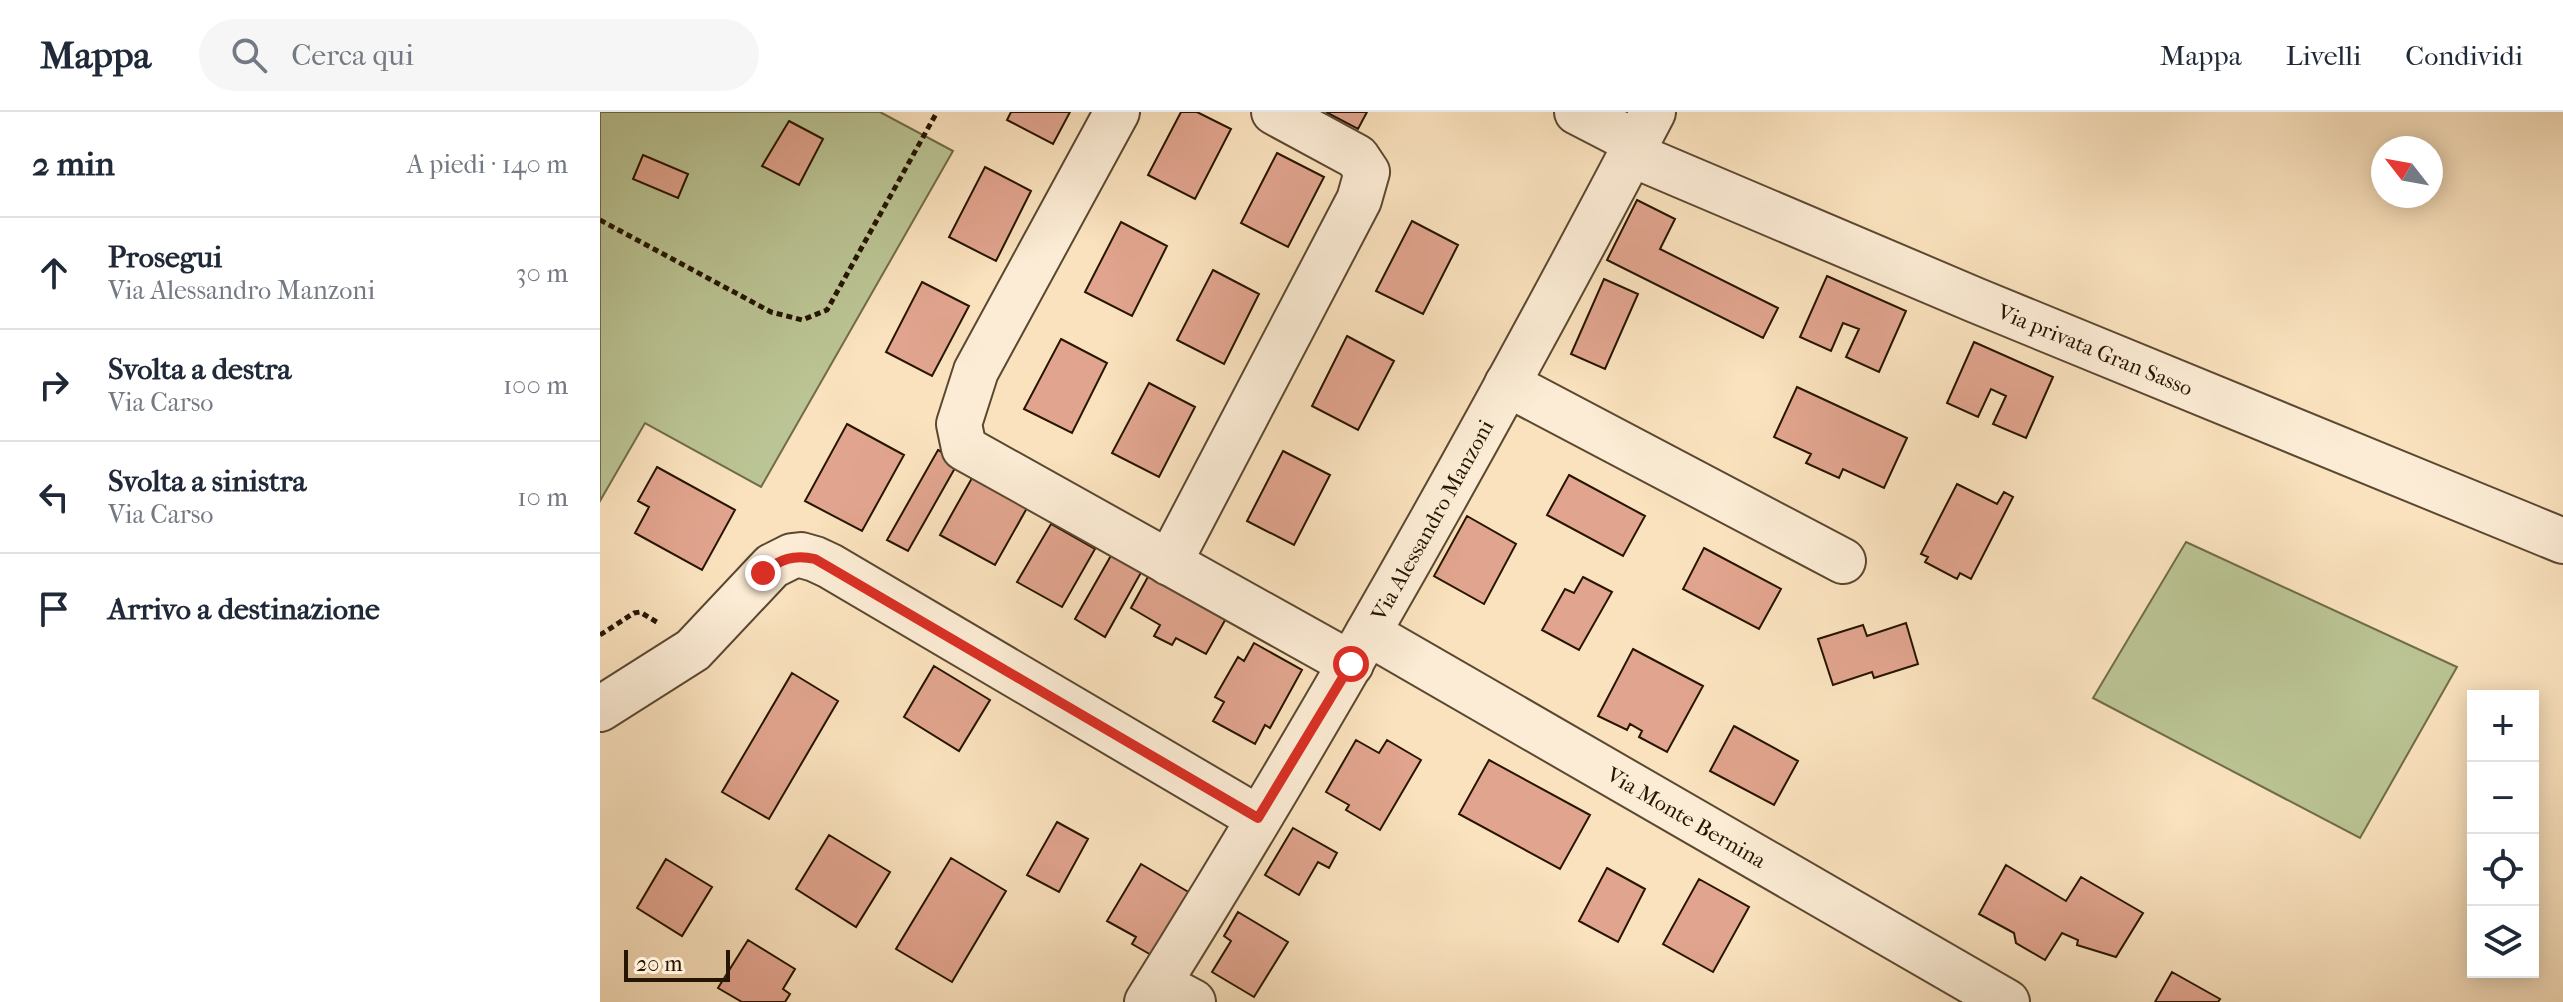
<!DOCTYPE html>
<html lang="it">
<head>
<meta charset="utf-8">
<style>
  body { margin:0; font-family:"IM FELL French Canon",serif; background:#f6f6f7; color:#1f2937 }
  .controls { position:absolute; right:24px; bottom:24px; display:grid; overflow:hidden; border-radius:0px; box-shadow:0 4px 20px #0003 }
  .controls button { width:72px; height:72px; display:grid; place-items:center; padding:0; border:0; border-bottom:2px solid #e0e1e3; background:#fff; color:#1f2937; font:40px sans-serif }
  .compass { position:absolute; left:1771px; top:24px; width:72px; height:72px; border-radius:50%; background:#fff; box-shadow:0 4px 20px #0003; rotate:301deg }
  .scale { position:absolute; left:24px; bottom:20px; width:106px; box-sizing:border-box; padding-left:8px; border:4px solid #261500; border-top:0; font-size:22px; line-height:28px; white-space:nowrap; color:#261500; -webkit-text-stroke:6px #fcecd5; paint-order:stroke }
  .stop { position:absolute; width:24px; height:24px; margin:-18px; border:6px solid #d93025; border-radius:50%; background:#fff }
  .stop.end { background:#d93025; border-color:#fff; box-shadow:0 2px 8px #0008 }
  .list { margin:0; padding:0; list-style:none }
  h2 { display:flex; justify-content:space-between; align-items:center; height:104px; margin:0; padding:0 32px; font-size:34px }
  h2 small { font-size:26px; font-weight:400; color:#747a83 }
  .list li { display:grid; grid-template-columns:52px 1fr auto; gap:24px; align-items:center; box-sizing:border-box; height:112px; padding:0 32px; border-top:2px solid #e0e1e3 }
  .list b { display:block; font-size:30px; white-space:nowrap }
  .list p { margin:0; font-size:26px; white-space:nowrap; color:#747a83 }
  .list em { font-size:26px; font-style:normal; color:#747a83 }
  .icon { flex:none; width:44px; height:44px; fill:none; stroke:currentColor; stroke-width:2; stroke-linecap:round; stroke-linejoin:round }
  .map { position:relative; flex:none; width:1963px; height:890px; overflow:hidden }
  header { display:flex; align-items:center; gap:48px; box-sizing:border-box; height:112px; padding:0 40px; background:#fff; border-bottom:2px solid #e0e1e3 }
  header strong { font-size:38px }
  nav { display:flex; gap:44px; margin-inline-start:auto; font-size:28px }
  .search { width:560px; height:72px; background:#f6f6f7; display:flex; align-items:center; gap:20px; box-sizing:border-box; padding:0 28px; border-radius:44px; color:#747a83; font-size:30px }
  main { display:flex }
  aside { flex:1; background:#fff }
  .map>svg:first-child { display:block }
</style>
</head>
<body>
<header>
<strong>Mappa</strong>
<div class="search"><svg class="icon" aria-label="search" viewBox="0 0 24 24"><circle cx="10" cy="10" r="6"/><path d="M15 15l6 6"/></svg>Cerca qui</div>
<nav><a>Mappa</a><a>Livelli</a><a>Condividi</a></nav>
</header>
<main>
<aside>
<h2>2 min<small>A piedi · 140 m</small></h2>
<ul class="list">
<li><svg class="icon" aria-label="ahead" viewBox="0 0 24 24"><path d="M12 20V5M6 11l6-6 6 6"/></svg><div><b>Prosegui</b><p>Via Alessandro Manzoni</p></div><em>30 m</em></li>
<li><svg class="icon" aria-label="right" viewBox="0 0 24 24"><path d="M7 20v-9h11M14 6l5 5-5 5"/></svg><div><b>Svolta a destra</b><p>Via Carso</p></div><em>100 m</em></li>
<li><svg class="icon" aria-label="left" viewBox="0 0 24 24"><path d="M17 20v-9H6M10 6l-5 5 5 5"/></svg><div><b>Svolta a sinistra</b><p>Via Carso</p></div><em>10 m</em></li>
<li><svg class="icon" aria-label="arrive" viewBox="0 0 24 24"><path d="M6 21V4h12l-3 4 3 4H6"/></svg><div><b>Arrivo a destinazione</b></div></li>
</ul>
</aside>
<div class="map">
<svg width="1963" height="890" viewBox="0 0 1963 890">
  <rect width="100%" height="100%" fill="#fae2be"/>
  <filter id="stains"><feTurbulence type="fractalNoise" baseFrequency=".0025" numOctaves="4"/><feColorMatrix values="0 0 0 0 .2 0 0 0 0 .09 0 0 0 0 .02 0 0 0 .5 -.17"/></filter>
  <radialGradient id="worn" r=".72"><stop offset=".6" stop-color="#630" stop-opacity="0"/><stop offset="1" stop-color="#630" stop-opacity=".3"/></radialGradient>
  <path fill="#bbc494" stroke="#706c4a" stroke-width="2" d="M0,0H280L353,39L161,375L45,311L0,389Z
    M1586,430L1857,555L1760,726L1493,586Z"/>
  <path fill="#e1a48e" stroke="#261500" stroke-width="2" d="M411,0H470L453,32L407,8Z
    M581,0H597L631,17L595,87L548,63Z
    M726,0H767L758,17Z
    M189,9L223,27L199,73L162,54Z
    M677,41L724,65L688,135L641,111Z
    M43,43L88,62L78,86L33,67Z
    M385,55L431,79L396,149L349,125Z
    M1037,88L1075,107L1060,137L1178,196L1163,226L1007,148Z
    M812,109L858,133L823,202L776,179Z
    M521,110L567,134L532,204L485,180Z
    M613,158L659,182L624,252L577,228Z
    M1227,164L1306,199L1279,260L1246,245L1259,217L1243,211L1231,239L1200,225Z
    M1004,167L1038,182L1005,257L971,242Z
    M322,170L369,194L332,264L286,240Z
    M747,224L794,249L758,318L712,294Z
    M461,227L507,251L472,321L424,297Z
    M1374,230L1453,265L1426,326L1393,312L1406,284L1391,277L1378,305L1347,291Z
    M549,271L595,295L559,365L512,341Z
    M1197,275L1307,326L1284,376L1243,357L1239,366L1206,351L1211,342L1174,325Z
    M247,312L304,343L262,419L205,389Z
    M338,338L359,349L308,439L287,428Z
    M683,339L730,363L694,433L647,409Z
    M57,355L135,398L102,458L35,421L49,395L38,389Z
    M969,363L1045,404L1023,444L947,403Z
    M372,366L427,396L395,453L340,423Z
    M1357,372L1397,392L1404,380L1413,385L1371,467L1360,461L1357,467L1325,450L1328,445L1321,442Z
    M867,404L916,432L884,492L834,464Z
    M451,412L495,437L462,495L417,470Z
    M1104,436L1181,477L1159,517L1083,477Z
    M513,440L543,457L505,525L475,507Z
    M550,461L628,503L606,542L576,526L572,533L554,524L560,513L531,496Z
    M983,465L1012,480L979,538L942,518L965,477L974,481Z
    M1306,511L1318,552L1274,566L1272,560L1233,573L1218,527L1263,513L1267,524Z
    M654,531L702,558L670,616L665,613L655,632L613,609L624,590L615,585L638,545L644,549Z
    M1033,537L1103,574L1067,640L1039,625L1042,619L1030,612L1027,618L998,604Z
    M334,554L390,588L359,639L304,605Z
    M192,561L238,589L169,707L122,680Z
    M1134,614L1198,649L1174,693L1110,659Z
    M756,628L779,641L787,628L821,648L780,718L746,698L749,693L726,680Z
    M889,648L990,703L960,757L859,702Z
    M457,710L488,727L459,780L427,763Z
    M693,716L737,741L729,756L718,750L699,783L665,763Z
    M229,723L290,760L256,815L196,777Z
    M351,746L406,779L352,870L296,837Z
    M66,747L112,775L82,824L37,796Z
    M541,752L597,785L560,848L532,832L536,825L507,809Z
    M1406,753L1466,789L1481,765L1543,801L1516,845L1477,833L1478,828L1462,821L1445,848L1416,831L1414,821L1379,802Z
    M1007,756L1045,777L1018,830L979,809Z
    M1099,767L1149,795L1113,860L1063,832Z
    M638,800L688,830L654,885L612,860L631,829L624,824Z
    M148,828L195,857L183,877L190,882L185,890H142L118,876Z
    M1572,860L1620,887L1618,890H1555Z"/>
  <g fill="none" stroke-linecap="round" stroke-linejoin="round">
    <defs>
      <g id="minor">
        <path d="M517,0L376,259L359,312L364,336L751,552"/>
        <path d="M977,0L1037,31"/>
        <path id="s1" d="M1031,42L1375,188L1963,429"/>
        <path d="M907,272L1243,449"/>
        <path d="M569,451L759,88L767,60L757,45L674,0"/>
        <path id="s2" d="M768,521L1407,890"/>
        <path d="M0,597L93,538L172,454L192,444L201,443L215,447L230,454L658,706"/>
        <path d="M559,872L593,890"/>
        <path id="s3" d="M547,890C728,601 895,302 1053,0"/>
      </g>
    </defs>
    <use href="#minor" stroke="#5b4830" stroke-width="48"/>
    <path stroke="#261500" stroke-width="5" stroke-dasharray="6 4" stroke-linecap="butt" d="M0,108L171,200L202,208L227,198L337,0
      M0,523L34,501L40,500L60,512"/>
    <use href="#minor" stroke="#fcecd5" stroke-width="44"/>
  </g>
  <g fill="none" stroke-linecap="round" stroke-linejoin="round">
    <path stroke="#d93025" stroke-width="10" d="M163,461C180,447 194,442 215,447L658,706L751,552"/>
  </g>
  <g text-anchor="middle" stroke-width="7" stroke-linejoin="round" paint-order="stroke">
    <g font-size="22" fill="#261500" stroke="#fcecd5">
      <text dy="8" stroke="none"><textPath href="#s1" startOffset="504">Via privata Gran Sasso</textPath></text>
      <text dy="8" stroke="none"><textPath href="#s3" startOffset="560">Via Alessandro Manzoni</textPath></text>
      <text dy="8" stroke="none"><textPath href="#s2" startOffset="368">Via Monte Bernina</textPath></text>
    </g>
  </g>
  <rect width="100%" height="100%" filter="url(#stains)"/>
  <rect width="100%" height="100%" fill="url(#worn)"/>
</svg>
<div class="controls">
<button>+</button>
<button>−</button>
<button><svg class="icon" aria-label="locate" viewBox="0 0 24 24"><circle cx="12" cy="12" r="6"/><path d="M12 2v4M12 18v4M2 12h4M18 12h4"/></svg></button>
<button><svg class="icon" aria-label="layers" viewBox="0 0 24 24"><path d="M12 4l9 5-9 5-9-5zM3 14l9 5 9-5"/></svg></button>
</div>
<svg class="compass" viewBox="-18 -18 36 36"><path d="M0-13l5 13h-10z" fill="#e53935"/><path d="M0 13l5-13h-10z" fill="#747a83"/></svg>
<div class="scale">20 m</div>
<div class="stop" style="left:751px;top:552px"></div>
<div class="stop end" style="left:163px;top:461px"></div>
</div>
</main>
</body>
</html>
